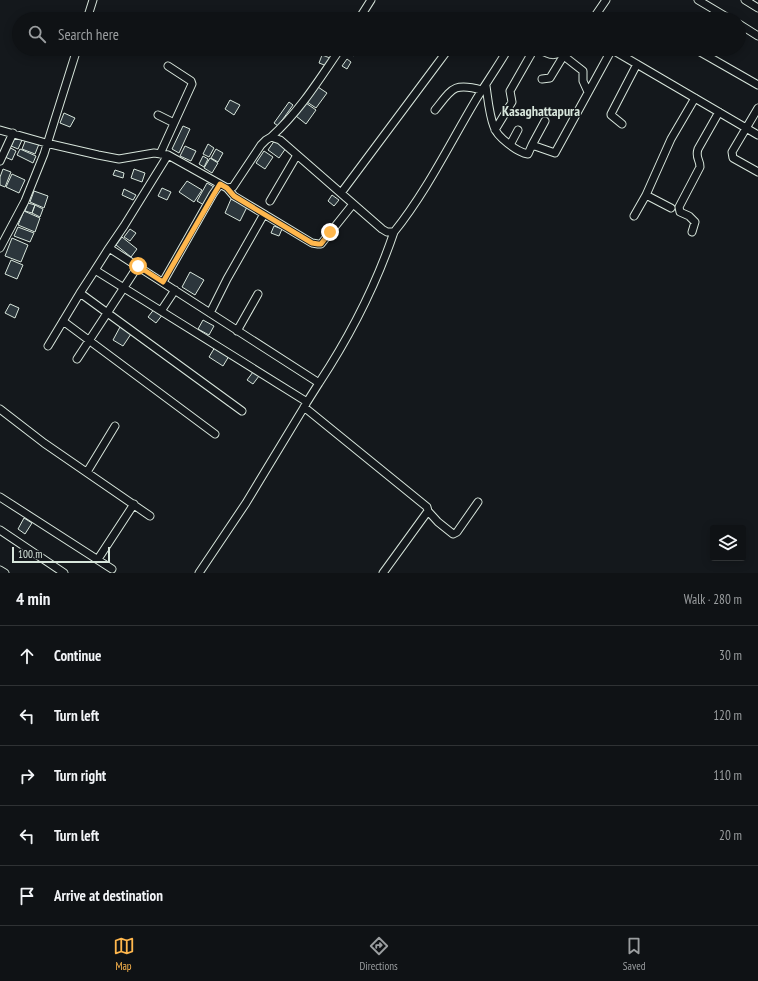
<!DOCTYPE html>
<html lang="en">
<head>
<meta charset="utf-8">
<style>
  body { margin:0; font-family:"PT Sans Narrow",sans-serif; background:#181b1e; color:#f1f3f6 }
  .controls { position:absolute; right:12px; bottom:12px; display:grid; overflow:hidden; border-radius:4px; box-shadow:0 2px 10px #0003 }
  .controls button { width:36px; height:36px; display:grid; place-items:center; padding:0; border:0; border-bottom:1px solid #2f3234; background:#0f1215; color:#f1f3f6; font:20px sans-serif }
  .scale { position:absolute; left:12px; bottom:10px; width:98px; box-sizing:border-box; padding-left:4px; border:2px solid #d8e6dc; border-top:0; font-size:11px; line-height:14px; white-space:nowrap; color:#d8e6dc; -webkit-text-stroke:3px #14181c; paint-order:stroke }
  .stop { position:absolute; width:12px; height:12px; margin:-9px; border:3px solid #ffb74d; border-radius:50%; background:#fff }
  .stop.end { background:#ffb74d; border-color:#fff; box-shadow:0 1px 4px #0008 }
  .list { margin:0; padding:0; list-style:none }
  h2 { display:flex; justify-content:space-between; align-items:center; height:52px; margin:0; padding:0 16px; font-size:17px }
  h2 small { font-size:13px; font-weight:400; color:#9b9ea0 }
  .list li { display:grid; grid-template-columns:26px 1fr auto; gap:12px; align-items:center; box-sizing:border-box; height:60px; padding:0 16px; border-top:1px solid #2f3234 }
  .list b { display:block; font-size:15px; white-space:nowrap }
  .list em { font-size:13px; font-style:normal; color:#9b9ea0 }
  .icon { flex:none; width:22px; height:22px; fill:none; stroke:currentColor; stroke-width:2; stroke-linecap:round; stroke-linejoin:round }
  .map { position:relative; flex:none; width:758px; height:573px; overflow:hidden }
  .search { position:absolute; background:#0f1215; box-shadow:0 2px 10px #0003; left:12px; right:12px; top:12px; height:44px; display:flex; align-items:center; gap:10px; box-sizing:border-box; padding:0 14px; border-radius:22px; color:#9b9ea0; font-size:15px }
  .sheet { height:352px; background:#0f1215 }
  nav { display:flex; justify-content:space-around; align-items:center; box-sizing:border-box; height:56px; border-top:1px solid #2f3234; background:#0f1215; font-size:11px; color:#9b9ea0 }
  nav a { display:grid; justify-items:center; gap:2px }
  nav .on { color:#ffb74d }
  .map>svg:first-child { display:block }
</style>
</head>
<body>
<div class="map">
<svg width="758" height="573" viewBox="0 0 758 573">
  <rect width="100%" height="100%" fill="#14181c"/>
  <path fill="#2c363c" stroke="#d8e6dc" d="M345,49H357L359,50L354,56Z
    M322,55L330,58L327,66L319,63Z
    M347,59L351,62L347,69L342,66Z
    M318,87L327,93L316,108L307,102Z
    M230,100L240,105L234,115L225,109Z
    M289,102L293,105L278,126L274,123Z
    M306,103L316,110L306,124L296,116Z
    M64,113L75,118L70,127L60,123Z
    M183,126L190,129L179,153L172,149Z
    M15,137L22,140L18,149L11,146Z
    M26,139L39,144L35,154L22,149Z
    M275,140L286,148L279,158L268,150Z
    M208,144L214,148L209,157L203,154Z
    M185,146L196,151L191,161L180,156Z
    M9,147L16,151L12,160L5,157Z
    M20,149L36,156L33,163L17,155Z
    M216,149L223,153L218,162L211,158Z
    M264,151L273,157L265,169L256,163Z
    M203,156L208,159L204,167L199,164Z
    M210,158L218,163L212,173L204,168Z
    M3,169L11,172L5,187L0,185V177Z
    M134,169L145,173L142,182L131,178Z
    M115,170L124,173L123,178L113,175Z
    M12,174L25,180L19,193L6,187Z
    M187,181L202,190L194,202L179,192Z
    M207,183L214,187L204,205L197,201Z
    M162,188L171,192L167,200L158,196Z
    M124,189L136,195L133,200L122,195Z
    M34,191L48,196L44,208L30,202Z
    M332,195L339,200L334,206L328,201Z
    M231,199L247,207L240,221L225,213Z
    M28,203L35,205L32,213L25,211Z
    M35,205L43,209L40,217L32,213Z
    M24,211L40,218L35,232L18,225Z
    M274,226L282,229L279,236L271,233Z
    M18,227L34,233L30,242L14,236Z
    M130,229L136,233L130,241L124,237Z
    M122,237L137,249L131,257L116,245Z
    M12,238L28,245L21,262L5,256Z
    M11,260L23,265L17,279L5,274Z
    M190,272L204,280L195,295L182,287Z
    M10,304L19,308L15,318L5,313Z
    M155,308L163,314L156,323L148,317Z
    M203,320L214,326L209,335L198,329Z
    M120,327L131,334L123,346L113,340Z
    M215,347L229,356L223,366L209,357Z
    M253,372L259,376L253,384L247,380Z
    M24,518L32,523L25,534L18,529Z"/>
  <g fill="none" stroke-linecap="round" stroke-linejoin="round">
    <defs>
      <path id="minor" d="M698,0L730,19
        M745,0L758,8
        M87,19L93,0
        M359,19L371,0
        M593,19L606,0
        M739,24L758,36
        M539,49C551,56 554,57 566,49
        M611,49L758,135
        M695,49L758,85
        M560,53L583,71V81L588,92
        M542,79L550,78L564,55
        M486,86C488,99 489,114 494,127C497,137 517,152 528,154L532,145L555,153L612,49
        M758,108L732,152L733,158L758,172
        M435,110C452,89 453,82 482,90
        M158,115L174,123
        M622,124L611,115V114L637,64
        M0,130L46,143L98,155L119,159L154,153L168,155L227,188L233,187L261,145L266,140L271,137L280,140L382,229L387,232H394C427,191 450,143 477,98C487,82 498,66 508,49
        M495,130L512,102L510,91L534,49
        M271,137C299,112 319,80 340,49
        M510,145L518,130
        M532,145L545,121
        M160,154L192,84L191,81L168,66
        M168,155L124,226L109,248L319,383C350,336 376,285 394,232
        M0,161L13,133
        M227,188L234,196L312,243L318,244H321L353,204
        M341,193L447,51
        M270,201L297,155
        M671,208L646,195L671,139L695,98
        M634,216L646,195
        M692,232L695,222L689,216L680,212L679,207L700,167C700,159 695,158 698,149L719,112
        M0,248L25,201L44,154L77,49
        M109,248L95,270L307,402L319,383
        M95,270L80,293L242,411
        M163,282L213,194L220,184
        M161,311L175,290
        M210,313L227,279L264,214
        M63,321L215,434
        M237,331L258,294
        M48,346L80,293
        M77,359L138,266
        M304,407L427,507L428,511L383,573
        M0,409L44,443L150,516
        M87,472L115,426
        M0,497L112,569
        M428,511L438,522L453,534L457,532L478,502
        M0,530L64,573
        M98,559L134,504
        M0,570L5,573
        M199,573L246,503L306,404"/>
    </defs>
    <use href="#minor" stroke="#d8e6dc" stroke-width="9"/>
    <use href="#minor" stroke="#14181c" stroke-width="7"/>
  </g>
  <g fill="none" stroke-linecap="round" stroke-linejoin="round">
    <path stroke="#ffb74d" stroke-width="5" d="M138,266L163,282L214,194L220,184L227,188L234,196L312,243L318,244H321L330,232"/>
  </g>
  <g text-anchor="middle" stroke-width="3" stroke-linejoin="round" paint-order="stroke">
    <g font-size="14" font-weight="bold" fill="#d8e6dc" stroke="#14181c">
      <text x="541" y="116">Kasaghattapura</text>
    </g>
  </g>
</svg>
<div class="controls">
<button><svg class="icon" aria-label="layers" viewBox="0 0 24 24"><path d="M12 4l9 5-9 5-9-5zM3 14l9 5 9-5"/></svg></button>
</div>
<div class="scale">100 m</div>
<div class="stop" style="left:138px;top:266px"></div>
<div class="stop end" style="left:330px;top:232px"></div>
<div class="search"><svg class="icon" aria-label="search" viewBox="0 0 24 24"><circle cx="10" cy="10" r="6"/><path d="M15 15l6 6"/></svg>Search here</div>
</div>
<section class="sheet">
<h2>4 min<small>Walk · 280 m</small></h2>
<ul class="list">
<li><svg class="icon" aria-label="ahead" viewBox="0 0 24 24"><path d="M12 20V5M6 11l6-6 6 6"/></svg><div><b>Continue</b></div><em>30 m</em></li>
<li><svg class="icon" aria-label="left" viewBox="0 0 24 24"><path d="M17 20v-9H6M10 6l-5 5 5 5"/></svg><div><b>Turn left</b></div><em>120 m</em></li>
<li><svg class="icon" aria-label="right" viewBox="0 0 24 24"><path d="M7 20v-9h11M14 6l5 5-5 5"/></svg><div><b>Turn right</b></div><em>110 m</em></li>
<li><svg class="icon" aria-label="left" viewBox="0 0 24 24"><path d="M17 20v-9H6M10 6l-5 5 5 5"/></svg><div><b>Turn left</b></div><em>20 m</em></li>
<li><svg class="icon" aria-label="arrive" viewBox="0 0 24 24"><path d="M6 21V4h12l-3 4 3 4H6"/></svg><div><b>Arrive at destination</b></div></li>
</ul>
</section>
<nav>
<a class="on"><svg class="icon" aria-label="map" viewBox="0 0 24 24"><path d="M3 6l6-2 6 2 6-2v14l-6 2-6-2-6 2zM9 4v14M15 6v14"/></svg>Map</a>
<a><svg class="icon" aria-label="directions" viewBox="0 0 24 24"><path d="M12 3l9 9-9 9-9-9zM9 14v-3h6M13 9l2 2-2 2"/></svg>Directions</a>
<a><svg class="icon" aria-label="saved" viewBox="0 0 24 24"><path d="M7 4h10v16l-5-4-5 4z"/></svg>Saved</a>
</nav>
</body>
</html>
